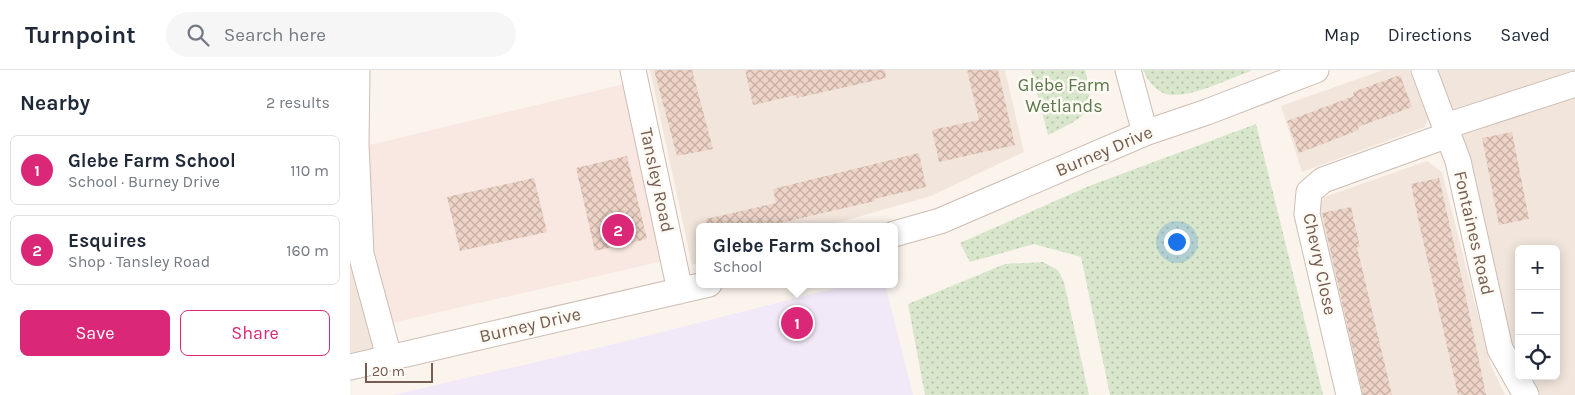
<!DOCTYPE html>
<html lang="en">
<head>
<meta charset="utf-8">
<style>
  body { margin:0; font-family:Karla,sans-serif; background:#f6f6f7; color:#1f2937 }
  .controls { position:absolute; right:15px; bottom:15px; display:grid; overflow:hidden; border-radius:8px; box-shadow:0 2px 12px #0003 }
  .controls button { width:45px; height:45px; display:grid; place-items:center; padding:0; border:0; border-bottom:1px solid #e0e1e3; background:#fff; color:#1f2937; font:25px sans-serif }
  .scale { position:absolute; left:15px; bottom:12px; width:68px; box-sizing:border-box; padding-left:5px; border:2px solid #745c51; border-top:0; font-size:14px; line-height:18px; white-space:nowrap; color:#745c51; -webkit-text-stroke:4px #fdf9f3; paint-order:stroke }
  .you { position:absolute; left:826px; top:171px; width:18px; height:18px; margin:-12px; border:4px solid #fff; border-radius:50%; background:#1a73e8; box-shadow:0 0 0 8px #1a73e833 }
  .badge { display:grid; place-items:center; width:32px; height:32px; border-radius:50%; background:#db2777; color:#fff; font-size:16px; font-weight:700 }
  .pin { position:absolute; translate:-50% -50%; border:2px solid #fff; box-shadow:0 1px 5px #0006 }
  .popup { position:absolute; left:346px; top:153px; width:202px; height:65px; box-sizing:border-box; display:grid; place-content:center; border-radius:8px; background:#fff; filter:drop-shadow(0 1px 4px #0005); font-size:16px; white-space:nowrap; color:#747a83 }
  .popup b { font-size:19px; color:#1f2937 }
  .popup::after { content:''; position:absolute; left:50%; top:100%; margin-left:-10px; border:10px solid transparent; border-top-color:#fff }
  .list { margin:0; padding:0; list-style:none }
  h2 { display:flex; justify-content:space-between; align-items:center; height:65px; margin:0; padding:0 20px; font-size:21px }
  h2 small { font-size:16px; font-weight:400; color:#747a83 }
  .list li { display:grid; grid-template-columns:32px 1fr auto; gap:15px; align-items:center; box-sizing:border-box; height:70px; margin:0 10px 10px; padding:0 10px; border:1px solid #e0e1e3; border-radius:8px }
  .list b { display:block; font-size:19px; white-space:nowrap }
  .list p { margin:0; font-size:16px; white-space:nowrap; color:#747a83 }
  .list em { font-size:16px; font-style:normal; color:#747a83 }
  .actions { display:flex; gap:10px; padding:15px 20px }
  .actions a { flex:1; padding:11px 0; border:1px solid #db2777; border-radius:8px; text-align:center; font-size:18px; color:#db2777 }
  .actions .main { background:#db2777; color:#fff }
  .icon { flex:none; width:28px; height:28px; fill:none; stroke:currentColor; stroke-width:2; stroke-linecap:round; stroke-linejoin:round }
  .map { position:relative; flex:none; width:1225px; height:325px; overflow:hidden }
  header { display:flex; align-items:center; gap:30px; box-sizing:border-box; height:70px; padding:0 25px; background:#fff; border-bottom:1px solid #e0e1e3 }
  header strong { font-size:24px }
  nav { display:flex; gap:28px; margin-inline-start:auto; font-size:18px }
  .search { width:350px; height:45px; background:#f6f6f7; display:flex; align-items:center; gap:12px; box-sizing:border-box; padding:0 18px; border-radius:28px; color:#747a83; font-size:19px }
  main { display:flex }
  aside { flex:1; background:#fff }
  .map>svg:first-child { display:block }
</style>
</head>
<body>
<header>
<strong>Turnpoint</strong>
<div class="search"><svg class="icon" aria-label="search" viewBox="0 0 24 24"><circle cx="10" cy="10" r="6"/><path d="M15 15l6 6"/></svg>Search here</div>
<nav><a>Map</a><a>Directions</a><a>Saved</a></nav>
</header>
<main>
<aside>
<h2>Nearby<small>2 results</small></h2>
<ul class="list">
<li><span class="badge">1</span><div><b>Glebe Farm School</b><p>School · Burney Drive</p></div><em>110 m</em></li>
<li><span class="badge">2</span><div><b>Esquires</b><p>Shop · Tansley Road</p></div><em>160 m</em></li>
</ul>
<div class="actions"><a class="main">Save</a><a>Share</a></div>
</aside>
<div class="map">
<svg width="1225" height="325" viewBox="0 0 1225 325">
  <defs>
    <pattern id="park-dots" width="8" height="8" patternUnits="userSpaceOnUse" patternTransform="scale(1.25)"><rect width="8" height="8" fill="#d8e7cc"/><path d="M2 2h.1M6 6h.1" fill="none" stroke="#b4bea8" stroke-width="1.8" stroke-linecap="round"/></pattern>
    <pattern id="building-cross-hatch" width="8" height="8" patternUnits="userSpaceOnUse" patternTransform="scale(1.25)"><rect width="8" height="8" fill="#edd4c7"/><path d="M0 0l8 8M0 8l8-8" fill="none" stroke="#c5afa4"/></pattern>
  </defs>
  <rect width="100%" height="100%" fill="#fbf4ed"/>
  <path fill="#f2e6dc" d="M300,0H655L674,82L581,126L473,157H350L349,193L342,195Z
    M1033,0H1059L1078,49L1075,57L952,102L931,36Z
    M1085,0H1225V325H1190L1179,306H1206V179H1169V289L1159,273Z
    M0,79L26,281L0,288Z
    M1077,91L1092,102L1140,293L1155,325H1008L965,145L974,127Z"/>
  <path fill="#f9e8e2" d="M274,14L314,191L37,254L18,180L15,76Z"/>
  <path fill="#f1e9f7" d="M502,214H535L563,325H42L260,275Z"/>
  <path fill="url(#park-dots)" d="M681,0H735C747,45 734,47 698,65Z
    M793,0H901V1C881,8 837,30 816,24C804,20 798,10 793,0Z
    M906,54L973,325H760L731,187L684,174L620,192L610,173L739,116Z
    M693,192L708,200L714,212L739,325H575L558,234L655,194Z"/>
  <path fill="url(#building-cross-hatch)" d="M304,0H342L363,79L327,86Z
    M395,0H535L536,8L447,28L446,25L403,35Z
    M617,0H648L665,75L589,92L582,60L629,50Z
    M1050,5L1062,37L1008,57L1009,60L949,83L937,51L1004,26L1003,22Z
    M1162,62L1179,149L1149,155L1132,68Z
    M569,83L576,117L524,129L525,131L413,157H357L356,149L426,133L423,119Z
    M277,86L297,169L245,181L226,98Z
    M184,108L197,162L110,181L97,127Z
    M1089,108L1114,218L1136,325H1108L1068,148L1061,114Z
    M1001,137L1010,177H1007L1042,325H1013L972,143Z"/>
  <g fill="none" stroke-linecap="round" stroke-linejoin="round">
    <defs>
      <path id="minor" d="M7,0L6,74L11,184L39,287
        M283,0L330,221
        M778,0L795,63
        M1074,0L1108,91L1150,279L1176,325
        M1096,56L1225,14
        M544,164L590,151L795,63L857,42L966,0
        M0,297L359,214
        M999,325L957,144L959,122L973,110L1098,65"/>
    </defs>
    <use href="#minor" stroke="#ccbdb3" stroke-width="27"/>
    <use href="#minor" stroke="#fff" stroke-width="25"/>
  </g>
  <g text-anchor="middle" stroke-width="5" stroke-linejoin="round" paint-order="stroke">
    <g font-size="18" fill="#5a784b" stroke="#fdf9f3">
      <text x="714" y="21">Glebe Farm<tspan x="714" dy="21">Wetlands</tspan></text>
    </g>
    <g font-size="18" fill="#745c51" stroke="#fdf9f3">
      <text transform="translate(754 81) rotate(-23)" y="6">Burney Drive</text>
      <text transform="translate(307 110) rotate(78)" y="6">Tansley Road</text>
      <text transform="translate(1124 163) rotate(77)" y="6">Fontaines Road</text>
      <text transform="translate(970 194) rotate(78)" y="6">Chevry Close</text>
      <text transform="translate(180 255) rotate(-13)" y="6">Burney Drive</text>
    </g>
  </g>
</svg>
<div class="controls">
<button>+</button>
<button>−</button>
<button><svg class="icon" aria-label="locate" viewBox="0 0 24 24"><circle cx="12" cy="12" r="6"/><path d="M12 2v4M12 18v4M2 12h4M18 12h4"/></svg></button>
</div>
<div class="scale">20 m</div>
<div class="you"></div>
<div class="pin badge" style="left:447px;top:253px">1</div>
<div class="popup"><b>Glebe Farm School</b>School</div>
<div class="pin badge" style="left:268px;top:160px">2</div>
</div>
</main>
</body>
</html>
